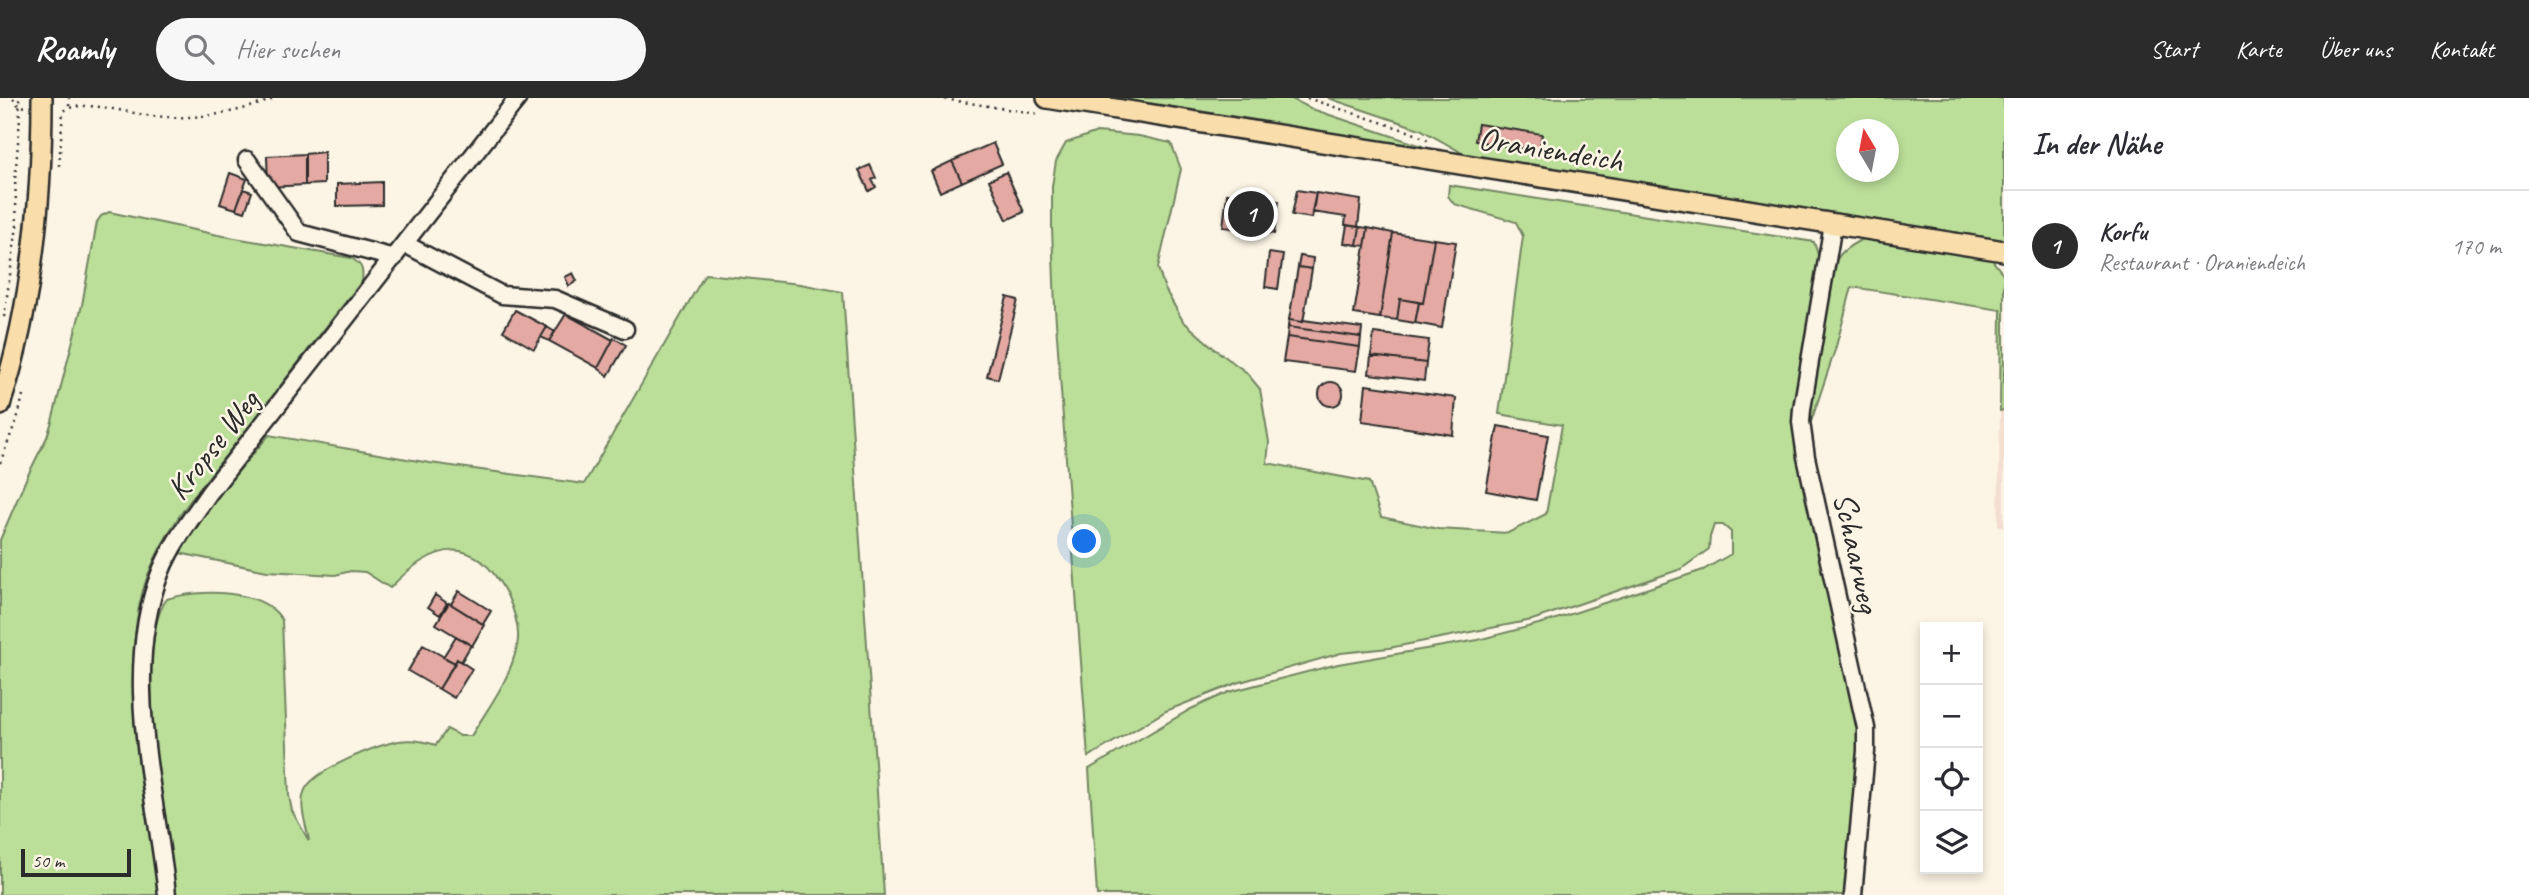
<!DOCTYPE html>
<html lang="de">
<head>
<meta charset="utf-8">
<style>
  body { margin:0; font-family:Caveat,sans-serif; background:#f7f7f7; color:#2b2b33 }
  .controls { position:absolute; right:21px; bottom:21px; display:grid; overflow:hidden; border-radius:0px; box-shadow:0 4px 10px #0003 }
  .controls button { width:63px; height:63px; display:grid; place-items:center; padding:0; border:0; border-bottom:2px solid #e1e1e2; background:#fff; color:#2b2b33; font:35px sans-serif }
  .compass { position:absolute; left:1836px; top:21px; width:63px; height:63px; border-radius:50%; background:#fff; box-shadow:0 4px 10px #0003; rotate:350deg }
  .scale { position:absolute; left:21px; bottom:18px; width:110px; box-sizing:border-box; padding-left:7px; border:4px solid #2b2b2b; border-top:0; font-size:19px; line-height:24px; white-space:nowrap; color:#2b2b2b; -webkit-text-stroke:5px #fcf5e5; paint-order:stroke }
  .you { position:absolute; left:1085px; top:444px; width:24px; height:24px; margin:-18px; border:5px solid #fff; border-radius:50%; background:#1a73e8; box-shadow:0 0 0 10px #1a73e833 }
  .badge { display:grid; place-items:center; width:46px; height:46px; border-radius:50%; background:#2b2b2b; color:#fff; font-size:23px; font-weight:700 }
  .pin { position:absolute; translate:-50% -50%; border:4px solid #fff; box-shadow:0 2px 7px #0006 }
  .list { margin:0; padding:0; list-style:none }
  h2 { display:flex; justify-content:space-between; align-items:center; height:91px; margin:0; padding:0 28px; font-size:30px }
  h2 small { font-size:23px; font-weight:400; color:#7c7c81 }
  .list li { display:grid; grid-template-columns:46px 1fr auto; gap:21px; align-items:center; box-sizing:border-box; height:112px; padding:0 28px; border-top:2px solid #e1e1e2 }
  .list b { display:block; font-size:26px; white-space:nowrap }
  .list p { margin:0; font-size:23px; white-space:nowrap; color:#7c7c81 }
  .list em { font-size:23px; font-style:normal; color:#7c7c81 }
  .icon { flex:none; width:38px; height:38px; fill:none; stroke:currentColor; stroke-width:2; stroke-linecap:round; stroke-linejoin:round }
  .map { position:relative; flex:none; width:2004px; height:797px; overflow:hidden }
  header { display:flex; align-items:center; gap:42px; box-sizing:border-box; height:98px; padding:0 35px; background:#2b2b2b; color:#fff }
  header strong { font-size:33px }
  nav { display:flex; gap:38px; margin-inline-start:auto; font-size:24px }
  .search { width:490px; height:63px; background:#f7f7f7; display:flex; align-items:center; gap:18px; box-sizing:border-box; padding:0 24px; border-radius:38px; color:#7c7c81; font-size:26px }
  main { display:flex }
  aside { flex:1; background:#fff }
  .map>svg:first-child { display:block }
</style>
</head>
<body>
<header>
<strong>Roamly</strong>
<div class="search"><svg class="icon" aria-label="search" viewBox="0 0 24 24"><circle cx="10" cy="10" r="6"/><path d="M15 15l6 6"/></svg>Hier suchen</div>
<nav><a>Start</a><a>Karte</a><a>Über uns</a><a>Kontakt</a></nav>
</header>
<main>
<div class="map">
<svg width="2004" height="797" viewBox="0 0 2004 797">
  <rect width="100%" height="100%" fill="#fcf5e5"/>
  <filter id="ink" filterUnits="userSpaceOnUse"><feTurbulence type="fractalNoise" baseFrequency=".0143" numOctaves="2"/><feDisplacementMap in="SourceGraphic" scale="14" xChannelSelector="R" yChannelSelector="G"/><feConvolveMatrix kernelMatrix="1 2 1 2 8 2 1 2 1" color-interpolation-filters="sRGB"/></filter>
  <g filter="url(#ink)">
    <path fill="#f4ded1" d="M2004,312V429L1998,428L2000,313Z"/>
    <path fill="#bbdf99" stroke="#738562" stroke-width="2" fill-rule="evenodd" d="M1108,0H1290L1312,11L1422,48V51Z
      M1328,0H2004V142L1466,57L1420,31ZM1846,32H1888V74H1846Z
      M1097,34L1139,38L1171,45L1181,71L1158,170L1165,191L1183,223L1216,252L1246,274L1260,291L1269,344L1267,365L1369,384L1381,419L1438,431L1508,435L1546,416L1562,327L1499,316L1523,138L1516,124L1454,106L1448,98L1449,87L1814,144L1819,160L1797,315L1861,637L1849,797H1097L1089,671L1191,611L1229,594L1338,566L1478,542L1550,523L1703,472L1731,456V434L1723,427H1714L1710,439L1709,451L1681,471L1532,522L1389,550L1341,555L1237,585L1166,613L1088,659L1055,211L1052,129V88L1056,63L1066,45Z
      M109,114L218,137L351,160C361,166 364,170 362,183C324,231 286,280 249,329C212,376 169,421 148,477C139,501 135,530 134,555C128,636 148,717 159,797H0V442L26,381L47,339L52,323L82,207L97,124L101,118Z
      M1868,138L1988,157L2004,177V312L2000,313L2001,212L1852,189L1835,252L1806,339L1828,178C1839,153 1845,150 1868,138Z
      M705,176L800,186L843,194L884,797H176C167,737 131,547 167,501C198,491 263,490 282,522L289,698L292,713L309,743C307,728 297,706 306,690C317,671 377,647 399,643C412,641 424,643 436,647L447,631L460,638H471C488,610 510,582 517,548C521,531 514,512 507,497C474,433 433,445 390,490L365,474L351,473L335,477L267,473L179,455L214,402L269,337L430,365L584,386Z"/>
    <path fill="#e3a9a2" stroke="#2b2b2b" stroke-width="2" d="M1478,26L1542,36L1539,53L1475,43Z
      M993,45L1002,66L962,84L952,63Z
      M324,54V86L305,87V56Z
      M305,56V87L268,89L267,58Z
      M952,63L962,84L940,94L931,73Z
      M870,67L876,80L872,82L876,89L869,93L859,72Z
      M1006,74L1024,114L1007,122L989,82Z
      M230,75L247,81L236,111L220,106Z
      M382,84V107L337,108V86Z
      M243,91L252,94L245,114L236,111Z
      M1297,92L1316,95L1312,120L1292,117Z
      M1316,95L1361,102L1358,129L1345,127L1346,119L1312,114Z
      M1227,96L1279,103L1274,136L1223,129Z
      M1347,127L1360,129L1357,147L1344,145Z
      M1360,129L1368,130L1365,148L1357,147Z
      M1368,130L1393,135L1380,220L1354,216Z
      M1393,135L1434,141L1423,205L1400,201L1397,222L1380,220Z
      M1434,141L1456,144L1442,230L1415,225L1419,205H1423Z
      M1269,155L1283,157L1278,191L1265,189Z
      M1300,158L1313,160L1312,171L1298,169Z
      M1298,169L1312,171L1303,224L1289,222Z
      M573,175L577,183L569,188L565,179Z
      M1007,199L1018,202L998,281L987,278Z
      M1400,201L1419,204L1415,225L1397,222Z
      M515,212L547,229L534,251L503,233Z
      M566,216L613,242L598,270L549,243Z
      M1289,220V222L1303,224V222L1362,230L1361,239L1288,229Z
      M547,229L555,234L549,243L541,239Z
      M1288,229L1361,239L1360,249L1287,239Z
      M1374,235L1429,242L1426,265L1371,258Z
      M1287,239L1360,249L1356,273L1283,264Z
      M614,240L626,247L608,278L598,270Z
      M1371,258L1426,265L1424,283L1369,276Z
      M1319 296a12 12 0 1 1 24 0a12 12 0 1 1-24 0Z
      M1366,287L1456,300L1453,337L1362,323Z
      M1498,328L1548,337L1536,402L1486,393Z
      M459,493L491,513L483,526L451,506Z
      M435,497L447,505L440,517L428,509Z
      M449,505L484,527L472,548L436,526Z
      M456,538L471,547L461,564L457,561L455,565L443,559Z
      M423,547L455,565L439,591L408,573Z
      M457,561L472,571L454,600L439,591Z"/>
    <g fill="none" stroke-linecap="round" stroke-linejoin="round">
      <defs>
        <path id="minor" d="M247,62L299,135L394,160
          M1833,126L1802,311L1801,324L1806,359L1866,630V653L1853,797
          M405,146L502,197L555,201L625,231
          M167,797C156,692 120,575 161,473C172,445 192,420 209,395L518,0"/>
        <path id="major" d="M1047,0L2004,153
          M0,307C32,210 42,102 42,0"/>
      </defs>
      <use href="#minor" stroke="#2b2b2b" stroke-width="21"/>
      <use href="#major" stroke="#2b2b2b" stroke-width="24"/>
      <path stroke="#2b2b2b" stroke-width="2.5" stroke-dasharray="2 5" stroke-linecap="butt" d="M13,0L19,8L27,9
        M938,0L1038,16
        M1307,0L1411,34L1429,43
        M69,8V0
        M59,68L63,13C81,0 130,16 153,18C196,22 236,16 276,0
        M4,219L17,128L15,82L20,20L19,0
        M0,365L19,315L24,292"/>
      <use href="#minor" stroke="#fcf5e5" stroke-width="16"/>
      <use href="#major" stroke="#f9deab" stroke-width="19"/>
    </g>
  </g>
  <g text-anchor="middle" stroke-width="5" stroke-linejoin="round" paint-order="stroke">
    <g font-size="33" fill="#2b2b2b" stroke="#fcf5e5">
      <text transform="translate(1551 50) rotate(9)" y="12">Oraniendeich</text>
      <text transform="translate(212 346) rotate(-52)" y="12">Kropse Weg</text>
      <text transform="translate(1858 454) rotate(78)" y="12">Schaarweg</text>
    </g>
  </g>
</svg>
<div class="controls">
<button>+</button>
<button>−</button>
<button><svg class="icon" aria-label="locate" viewBox="0 0 24 24"><circle cx="12" cy="12" r="6"/><path d="M12 2v4M12 18v4M2 12h4M18 12h4"/></svg></button>
<button><svg class="icon" aria-label="layers" viewBox="0 0 24 24"><path d="M12 4l9 5-9 5-9-5zM3 14l9 5 9-5"/></svg></button>
</div>
<svg class="compass" viewBox="-18 -18 36 36"><path d="M0-13l5 13h-10z" fill="#e53935"/><path d="M0 13l5-13h-10z" fill="#7c7c81"/></svg>
<div class="scale">50 m</div>
<div class="you"></div>
<div class="pin badge" style="left:1251px;top:116px">1</div>
</div>
<aside>
<h2>In der Nähe<small></small></h2>
<ul class="list">
<li><span class="badge">1</span><div><b>Korfu</b><p>Restaurant · Oraniendeich</p></div><em>170 m</em></li>
</ul>
</aside>
</main>
</body>
</html>
